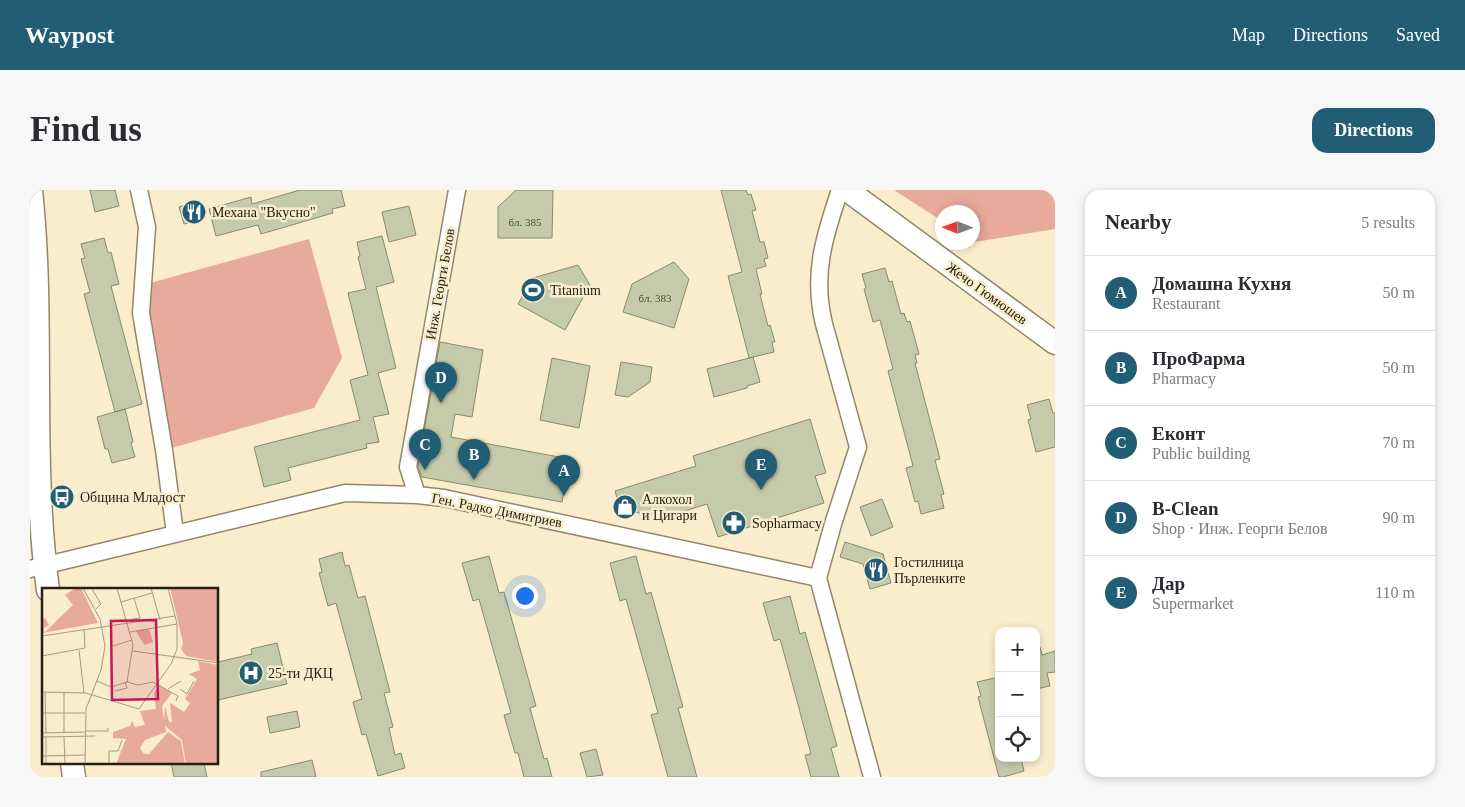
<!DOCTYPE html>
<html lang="en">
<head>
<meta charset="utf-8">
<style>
  body { margin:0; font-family:Georgia,serif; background:#f7f7f7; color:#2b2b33 }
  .controls { position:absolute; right:15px; bottom:15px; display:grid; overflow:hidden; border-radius:10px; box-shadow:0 2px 8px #0003 }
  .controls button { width:45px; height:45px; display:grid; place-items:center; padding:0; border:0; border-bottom:1px solid #e1e1e2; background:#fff; color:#2b2b33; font:25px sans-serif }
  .compass { position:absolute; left:905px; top:15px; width:45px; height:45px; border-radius:50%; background:#fff; box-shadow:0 2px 8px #0003; rotate:271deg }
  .you { position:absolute; left:494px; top:405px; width:18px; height:18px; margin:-12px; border:4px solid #fff; border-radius:50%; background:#1a73e8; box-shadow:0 0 0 8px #1a73e833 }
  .badge { display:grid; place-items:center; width:32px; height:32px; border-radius:50%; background:#215e75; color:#fff; font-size:16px; font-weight:700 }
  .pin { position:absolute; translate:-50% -41px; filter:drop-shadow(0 1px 2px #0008) }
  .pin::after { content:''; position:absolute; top:26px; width:18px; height:15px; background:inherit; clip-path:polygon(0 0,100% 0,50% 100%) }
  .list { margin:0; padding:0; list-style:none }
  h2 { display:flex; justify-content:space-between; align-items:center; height:65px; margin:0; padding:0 20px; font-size:21px }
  h2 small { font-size:16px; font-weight:400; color:#7c7c81 }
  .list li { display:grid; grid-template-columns:32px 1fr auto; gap:15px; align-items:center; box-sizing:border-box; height:75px; padding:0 20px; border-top:1px solid #e1e1e2 }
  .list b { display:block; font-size:19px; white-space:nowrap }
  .list p { margin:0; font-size:16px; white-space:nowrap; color:#7c7c81 }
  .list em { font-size:16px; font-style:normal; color:#7c7c81 }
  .icon { flex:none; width:28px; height:28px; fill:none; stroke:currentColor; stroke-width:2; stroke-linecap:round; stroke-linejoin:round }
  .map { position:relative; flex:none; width:1025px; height:587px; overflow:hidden; border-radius:15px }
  header { display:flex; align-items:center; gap:30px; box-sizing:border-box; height:70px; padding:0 25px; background:#215e75; color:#fff }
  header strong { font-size:24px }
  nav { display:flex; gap:28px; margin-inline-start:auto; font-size:18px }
  .intro { display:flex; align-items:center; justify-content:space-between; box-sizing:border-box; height:120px; padding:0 30px }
  h1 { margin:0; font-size:35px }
  .button { padding:12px 22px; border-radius:15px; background:#215e75; color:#fff; font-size:18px; font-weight:700 }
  main { display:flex; gap:30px; padding:0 30px }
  aside { flex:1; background:#fff; border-radius:15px; box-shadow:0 2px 8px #0003 }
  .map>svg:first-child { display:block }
</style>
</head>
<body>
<header>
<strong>Waypost</strong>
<nav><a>Map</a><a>Directions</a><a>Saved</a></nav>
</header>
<div class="intro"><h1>Find us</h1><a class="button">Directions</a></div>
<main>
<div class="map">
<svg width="1025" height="587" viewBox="0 0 1025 587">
  <rect width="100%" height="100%" fill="#faedcc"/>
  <path fill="#e8aa9a" d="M864,0H1025V39L945,52L943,50L942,22H912V31Z
    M279,49L312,168L284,218L134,260L113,95Z"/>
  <path fill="#c5cbaa" stroke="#858b6c" d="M60,0H85L89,16L65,22Z
    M270,0H311L315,16L302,19L303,23L231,44L228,35L186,46L179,19L221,7L222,14Z
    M486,0H523L522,48H468V17Z
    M691,0H716L718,5L721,4L726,20L722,21L730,52H734L738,68L734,69L736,76L726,79L732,104H730L738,136L740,135L745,152H742L744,162L723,167L730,192L717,196V198L684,207L677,179L723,167L719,168L698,86L712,82Z
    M170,11L175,28L154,34L149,17Z
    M379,16L386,45L359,52L352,22Z
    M352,46L364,92L346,97L366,178L348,183L359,224L343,227L349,252L336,254L337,258L258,278L261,290L234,297L224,257L330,230L320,190L338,185L318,103L336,99L328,67L330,66L327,52Z
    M74,48L78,63L81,62L89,94L81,96L112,214L85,222L54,104L60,102L51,69L55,68L51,54Z
    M644,72L659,89L644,138L593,122L602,94Z
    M548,75L560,95L535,140L488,114L503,88Z
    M855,78L859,92L862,91L871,124L874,123L877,132L880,131L889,164L885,165L887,173H885L910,269L905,270L914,304L911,305L914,318L891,324L888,311L885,312L876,278L883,276L858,181L863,179L850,130L843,132L834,99L836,98L832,84Z
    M410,152L453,160L442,227L425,224L421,247L540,269L532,312L392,287L388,276Z
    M522,168L560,176L549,238L510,230Z
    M591,172L622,177L620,192L598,207L585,205Z
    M1019,209L1023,223H1025V257L1006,262L998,230L1001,229L997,215Z
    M95,219L103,252L101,253L105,267L82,273L78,259H75L67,227Z
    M780,229L796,283L785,286L794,313L688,347L677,314L639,326L591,321L585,301L666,276L663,266Z
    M852,309L863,337L841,346L830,317Z
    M815,352L853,364L861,393L840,399L833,374L810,367Z
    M312,362L315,376L319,375L328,408L335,406L360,502L354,503L363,537L359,538L365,565L371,563L375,578L348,586L336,544L332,545L323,512L332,509L306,413L298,416L289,383L292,382L289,369Z
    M459,366L469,403L474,402L506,516L500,518L514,569L517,568L522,587H494L488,563H485L474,525L481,523L454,427L449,409L443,411L432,373Z
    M606,366L616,404L621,402L653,517L648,518L667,587H638L621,525L628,523L596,409L590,411L580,373Z
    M760,406L770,444L775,442L807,556L801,558L809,587H781L775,565L781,564L766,507L750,449L744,451L733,413Z
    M247,453L257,494L188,510V472L222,464L221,459Z
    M1010,457L1012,465L1025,461V482L1017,483L1020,496L1006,499V458Z
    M969,487V568H991L994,581L973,587H969L948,507L951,506L947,492Z
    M267,521L270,537L240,543L237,527Z
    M566,559L573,585L557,587L550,563Z
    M282,570L286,587H231V582Z
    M141,573H174L177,587H144Z"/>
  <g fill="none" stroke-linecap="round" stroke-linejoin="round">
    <defs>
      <path id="street" d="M109,0L117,37L111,123L134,260L145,343
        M810,0C794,47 782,85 794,134L828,257L803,334L788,388L842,587
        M387,305L378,277L427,0
        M0,379L315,303L387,305L414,308L788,388"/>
      <path id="secondary" d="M1,0C15,132 0,267 18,400
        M817,0L1025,153
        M42,573L44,587"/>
    </defs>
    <use href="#street" stroke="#938769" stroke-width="19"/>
    <use href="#secondary" stroke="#938769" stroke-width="25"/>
    <use href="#street" stroke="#fff" stroke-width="16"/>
    <use href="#secondary" stroke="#fff" stroke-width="22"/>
  </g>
  <defs>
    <symbol id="restaurant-disc" viewBox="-11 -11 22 22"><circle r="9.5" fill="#215e75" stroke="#faedcc"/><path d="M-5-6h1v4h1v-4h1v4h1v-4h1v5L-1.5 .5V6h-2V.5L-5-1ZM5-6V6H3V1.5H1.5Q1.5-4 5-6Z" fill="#fff"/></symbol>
    <symbol id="stadium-disc" viewBox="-11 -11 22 22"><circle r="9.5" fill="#215e75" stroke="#faedcc"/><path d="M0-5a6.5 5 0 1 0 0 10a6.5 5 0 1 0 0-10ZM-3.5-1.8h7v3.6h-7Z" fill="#fff"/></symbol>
    <symbol id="bus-disc" viewBox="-11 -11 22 22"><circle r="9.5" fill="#215e75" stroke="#faedcc"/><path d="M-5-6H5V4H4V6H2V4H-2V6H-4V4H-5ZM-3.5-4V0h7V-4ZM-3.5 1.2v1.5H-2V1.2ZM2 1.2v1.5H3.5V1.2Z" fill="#fff"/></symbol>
    <symbol id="shop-disc" viewBox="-11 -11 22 22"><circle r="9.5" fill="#215e75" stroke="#faedcc"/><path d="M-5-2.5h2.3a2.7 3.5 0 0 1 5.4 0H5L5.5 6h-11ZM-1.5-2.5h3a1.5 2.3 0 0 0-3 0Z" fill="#fff"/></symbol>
    <symbol id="pharmacy-disc" viewBox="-11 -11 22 22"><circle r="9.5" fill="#215e75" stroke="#faedcc"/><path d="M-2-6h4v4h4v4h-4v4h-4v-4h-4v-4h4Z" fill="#fff"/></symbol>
    <symbol id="hospital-disc" viewBox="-11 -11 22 22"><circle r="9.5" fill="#215e75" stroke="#faedcc"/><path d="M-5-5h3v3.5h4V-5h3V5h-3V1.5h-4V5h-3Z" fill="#fff"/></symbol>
  </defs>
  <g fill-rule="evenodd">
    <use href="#restaurant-disc" x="150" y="8" width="28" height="28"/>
    <use href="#stadium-disc" x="489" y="86" width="28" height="28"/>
    <use href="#bus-disc" x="18" y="293" width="28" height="28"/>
    <use href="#shop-disc" x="581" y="303" width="28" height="28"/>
    <use href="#pharmacy-disc" x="690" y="319" width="28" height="28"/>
    <use href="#restaurant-disc" x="832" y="366" width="28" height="28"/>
    <use href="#hospital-disc" x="207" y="469" width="28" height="28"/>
  </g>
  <g text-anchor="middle" stroke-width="5" stroke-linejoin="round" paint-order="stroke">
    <g font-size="11" fill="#4d4b3a">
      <text x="495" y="36">бл. 385</text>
      <text x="625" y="112">бл. 383</text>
    </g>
    <g font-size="14" fill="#252014" stroke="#faedcc" text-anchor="start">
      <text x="182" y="27">Механа "Вкусно"</text>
      <text x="520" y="105">Titanium</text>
      <text x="50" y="312">Община Младост</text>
      <text x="612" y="314">Алкохол<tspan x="612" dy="16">и Цигари</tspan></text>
      <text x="722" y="338">Sopharmacy</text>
      <text x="864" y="377">Гостилница<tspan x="864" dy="16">Пърленките</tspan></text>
      <text x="238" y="488">25-ти ДКЦ</text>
    </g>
    <g font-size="14" fill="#252014" stroke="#faedcc">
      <text transform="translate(410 94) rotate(-80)" y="5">Инж. Георги Белов</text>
      <text transform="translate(957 103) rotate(36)" y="5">Жечо Гюмюшев</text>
      <text transform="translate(467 320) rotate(11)" y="5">Ген. Радко Димитриев</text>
    </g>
  </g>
  <g transform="translate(12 398)">
    <rect width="176" height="176" fill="#faedcc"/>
    <path d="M34,0H39L56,35L0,45V32L3,30L7,37L1,41L3,44L31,17L23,7ZM128,0H176V74L144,68L139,61L141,55ZM107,41L111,54L102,57L94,43ZM156,73L176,77V176H144L140,152L122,137L123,118L127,134H130L128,115L142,124L148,115L143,111L155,91L147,86L158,82ZM117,97L130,105L120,118L124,144L103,152L98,160L102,166H107L126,144L139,153L143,176H74L84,151L71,150V144L88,138L90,133L93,139L103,137L98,123L114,121L112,105Z" fill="#e8aa9a"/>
    <path fill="none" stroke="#a59b82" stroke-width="1" d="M41,0L58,31L63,58L59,82L44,121L43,176M75,0L91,57L85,94M109,0L118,32M50,1L59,16L54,21M79,14L110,5M90,34V31L98,30L92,10M88,44L135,36M0,48L133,28M71,58L90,52M37,62L42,105M91,63L177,75M0,68L43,60L42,41M55,93L69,99L85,94L96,97L111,94L136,108L134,113M126,101L139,93M138,101L145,106L152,93M73,103L85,100L83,94M0,104L44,105L97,121L129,76L135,61V36L126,0M3,104L4,145M22,104V145M0,125H43M43,143H66V140M0,145L43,144M0,149L53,148M4,149V176M22,149L23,176M0,168L43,167M67,176V163H76L80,152"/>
    <path fill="#c2185b" fill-opacity="0.15" stroke="#c2185b" stroke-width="2.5" d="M114,32L116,111L70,112L69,33Z"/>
    <rect width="176" height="176" fill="none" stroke="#252014" stroke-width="2.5"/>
  </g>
</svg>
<div class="controls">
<button>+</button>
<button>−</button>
<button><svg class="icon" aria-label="locate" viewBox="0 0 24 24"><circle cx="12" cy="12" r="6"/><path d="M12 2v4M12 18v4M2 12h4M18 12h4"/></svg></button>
</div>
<svg class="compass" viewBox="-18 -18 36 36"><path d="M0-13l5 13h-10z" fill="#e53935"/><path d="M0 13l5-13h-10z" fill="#7c7c81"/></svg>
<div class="you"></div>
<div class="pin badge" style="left:534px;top:306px">A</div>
<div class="pin badge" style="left:444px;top:290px">B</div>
<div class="pin badge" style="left:395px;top:280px">C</div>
<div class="pin badge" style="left:411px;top:213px">D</div>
<div class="pin badge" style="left:731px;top:300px">E</div>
</div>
<aside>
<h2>Nearby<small>5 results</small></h2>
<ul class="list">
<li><span class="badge">A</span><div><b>Домашна Кухня</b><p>Restaurant</p></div><em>50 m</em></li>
<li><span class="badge">B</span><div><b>ПроФарма</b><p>Pharmacy</p></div><em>50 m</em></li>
<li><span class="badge">C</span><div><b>Еконт</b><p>Public building</p></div><em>70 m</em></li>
<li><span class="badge">D</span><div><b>B-Clean</b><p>Shop · Инж. Георги Белов</p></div><em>90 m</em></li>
<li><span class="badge">E</span><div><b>Дар</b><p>Supermarket</p></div><em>110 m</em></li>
</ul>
</aside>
</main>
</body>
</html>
